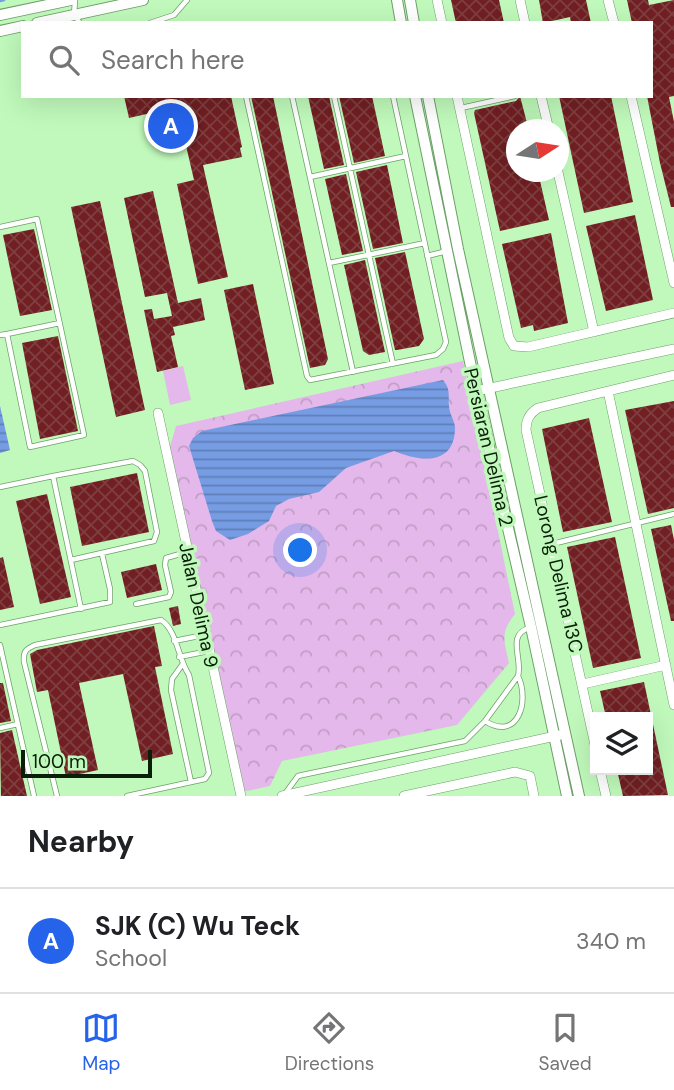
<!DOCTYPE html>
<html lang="en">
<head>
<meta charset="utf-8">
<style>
  body { margin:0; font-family:"DM Sans",sans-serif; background:#f6f6f6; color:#202124 }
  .controls { position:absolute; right:21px; bottom:21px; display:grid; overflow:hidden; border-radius:0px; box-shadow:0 7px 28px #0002 }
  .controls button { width:63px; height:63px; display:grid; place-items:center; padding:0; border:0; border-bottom:2px solid #e0e0e0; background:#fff; color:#202124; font:35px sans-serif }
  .compass { position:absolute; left:506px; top:119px; width:63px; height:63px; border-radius:50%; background:#fff; box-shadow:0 7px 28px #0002; rotate:78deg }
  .scale { position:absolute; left:21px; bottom:18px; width:131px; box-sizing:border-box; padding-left:7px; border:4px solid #091f08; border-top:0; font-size:19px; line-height:24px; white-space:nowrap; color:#091f08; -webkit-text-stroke:5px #c0f9bb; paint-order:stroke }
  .you { position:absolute; left:301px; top:551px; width:24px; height:24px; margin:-18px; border:5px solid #fff; border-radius:50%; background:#1a73e8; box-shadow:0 0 0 10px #1a73e833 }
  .badge { display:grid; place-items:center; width:46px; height:46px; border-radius:50%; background:#2563eb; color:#fff; font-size:23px; font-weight:700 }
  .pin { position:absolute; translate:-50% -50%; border:4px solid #fff; box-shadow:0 2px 7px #0006 }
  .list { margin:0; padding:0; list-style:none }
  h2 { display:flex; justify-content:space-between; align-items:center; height:91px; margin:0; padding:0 28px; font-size:30px }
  h2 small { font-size:23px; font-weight:400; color:#757577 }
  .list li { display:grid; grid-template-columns:46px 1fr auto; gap:21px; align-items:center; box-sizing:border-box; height:105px; padding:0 28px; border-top:2px solid #e0e0e0 }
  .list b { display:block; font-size:26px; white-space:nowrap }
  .list p { margin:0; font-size:23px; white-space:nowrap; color:#757577 }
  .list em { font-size:23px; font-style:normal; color:#757577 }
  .icon { flex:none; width:38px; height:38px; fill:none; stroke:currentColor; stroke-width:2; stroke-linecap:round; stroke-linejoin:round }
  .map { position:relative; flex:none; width:674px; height:796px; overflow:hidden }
  .search { position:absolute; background:#fff; box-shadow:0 7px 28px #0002; left:21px; right:21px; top:21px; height:77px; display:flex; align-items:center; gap:18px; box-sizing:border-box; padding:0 24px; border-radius:0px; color:#757577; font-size:26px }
  .sheet { height:196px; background:#fff }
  nav { display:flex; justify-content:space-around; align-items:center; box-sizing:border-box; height:98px; border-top:2px solid #e0e0e0; background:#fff; font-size:19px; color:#757577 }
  nav a { display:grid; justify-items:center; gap:4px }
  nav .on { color:#2563eb }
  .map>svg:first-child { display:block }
</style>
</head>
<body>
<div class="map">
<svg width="674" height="796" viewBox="0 0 674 796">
  <defs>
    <pattern id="park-crowns" width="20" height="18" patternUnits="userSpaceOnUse" patternTransform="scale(1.75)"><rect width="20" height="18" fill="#e4b8ea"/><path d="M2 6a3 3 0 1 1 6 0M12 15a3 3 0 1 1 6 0" fill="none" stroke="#c29ec7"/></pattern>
    <pattern id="water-rules" width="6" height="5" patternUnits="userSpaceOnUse" patternTransform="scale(1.75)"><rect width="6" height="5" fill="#769ce4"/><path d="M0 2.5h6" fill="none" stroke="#5f7fb7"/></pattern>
    <pattern id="building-cross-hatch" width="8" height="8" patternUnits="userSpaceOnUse" patternTransform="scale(1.75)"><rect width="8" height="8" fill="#711f22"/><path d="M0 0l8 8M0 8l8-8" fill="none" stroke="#7f3e3f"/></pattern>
  </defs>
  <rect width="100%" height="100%" fill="#c0f9bb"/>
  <path fill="url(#park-crowns)" d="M463,361L515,614C500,633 504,640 509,663L457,725L282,761L270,786L242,792L168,453L176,426Z"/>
  <path fill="#e4b8ea" d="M183,366L191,400L170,405L163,371Z"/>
  <path fill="url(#water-rules)" d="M443,380C451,390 448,394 449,406C449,413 454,419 455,427C455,466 421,462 394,451L346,468L319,492L289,499L276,506L269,521L248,534L230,540L216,531L212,521L189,446L193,438L202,431Z
    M0,406L10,450L0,453Z"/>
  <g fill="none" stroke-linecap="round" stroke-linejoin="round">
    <path stroke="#769ce4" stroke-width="2.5" d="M0,1L4,0"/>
  </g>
  <path fill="url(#building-cross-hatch)" d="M451,0H499L504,23H456Z
    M539,0H586L591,23H571L570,17L543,23Z
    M627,0H648L649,5L674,0V96L669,97L674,122V207H671L660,163L647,96H651V23H632Z
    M124,96H231L242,147L240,148L242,157L203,165L228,277L198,284L177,184L194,180L177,107L129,118Z
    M251,96H273L328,359L325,365L310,368Z
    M308,96H329L344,165L324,169Z
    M339,96H372L385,156L354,163Z
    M520,96L528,127L516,129V172H538L549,220L500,231L474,113L475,110L516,101Z
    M559,96H611L633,202L584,213Z
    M387,165L403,243L373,249L356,172Z
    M346,174L363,251L342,255L325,179Z
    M153,191L178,303L201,298L205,320L173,327L175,335L171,336L178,367L157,372L144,310L152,309L154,319L172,316L167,293L145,297L124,198Z
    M100,201L145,410L116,417L71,207Z
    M635,215L653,300L606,311L586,226Z
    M34,229L52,310L20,316L3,235Z
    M551,233L568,323L534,331L533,325L521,328L502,244Z
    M405,252L424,339L419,346L397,350H395L375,258Z
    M365,260L385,352L369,355L363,351L344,265Z
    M253,284L274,384L245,390L224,290Z
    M58,336L78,431L40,439L22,343Z
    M674,401V508L648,514L625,410Z
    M589,418L612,522L563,532L542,429Z
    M137,473L149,532L82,546L70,487Z
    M47,494L71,597L40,604L16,501Z
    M671,525L674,540V621H671L651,529Z
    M615,537L641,658L593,668L567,547Z
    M3,557L14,607L0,610V558Z
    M156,564L162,590L127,598L121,572Z
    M178,606L181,624L173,626L169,608Z
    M154,626L162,666L155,667L173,754L142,761L123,674L79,683L98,770L66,777L48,690L37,692L30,654L37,650Z
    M644,682L668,795L623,796L617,770H648V717H606L600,691Z
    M0,683H3L11,721L0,723Z
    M12,730L27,796H1L0,733Z"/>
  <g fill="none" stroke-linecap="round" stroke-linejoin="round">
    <defs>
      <path id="service" d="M75,1L74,15L80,23
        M150,23L174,15L187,0
        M246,96L307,376L310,380L436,355L443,349L446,342L393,96
        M292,96L353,372
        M334,96L393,364
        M461,108L515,96
        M310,177L406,156
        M0,227L37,219L84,435L30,447L7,334L0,335
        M427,256L447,251
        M329,263L425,243
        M7,334L60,323
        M53,476L133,461L140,465L145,471L157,532L154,541L71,560
        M0,487L53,476L81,609
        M552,544L674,514
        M136,604L169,597L171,592L165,565L166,558L187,552
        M0,625L110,602V589L102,554
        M174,641L204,635
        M0,645L34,796
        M179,657L209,651
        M182,665L172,679L171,690L191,782
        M485,721C518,742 530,701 518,676
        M0,728L18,724
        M284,795L298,776L307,774L465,741L485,721L518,676C523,659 506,635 529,628
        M57,796L24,662C23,651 26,649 35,645L161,620C177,630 178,659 189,675L209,773L205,779L127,796"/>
      <path id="minor" d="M437,0L442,23
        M520,0L525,23
        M608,0L614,23
        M457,96L509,338L514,346L528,347L674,313
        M541,96L549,130
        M631,96L674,283
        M558,172L594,332
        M476,391L674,349
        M608,391L674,705
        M158,413L241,796
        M583,684L666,665
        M595,745L526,430C526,420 529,414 538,408L674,375
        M600,770L606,796
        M282,796L560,735
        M404,796L515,772L530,776L534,796"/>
      <path id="tertiary" d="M397,0L401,23
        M410,0L414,23
        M0,15L71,0
        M37,23L143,0
        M0,31L23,26
        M415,96L476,391L531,627L567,796
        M428,96L458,249L579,796"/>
    </defs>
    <use href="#service" stroke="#6ca167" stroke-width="6"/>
    <use href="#minor" stroke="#6ca167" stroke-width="10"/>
    <use href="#tertiary" stroke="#6ca167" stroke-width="12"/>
    <use href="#service" stroke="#fff" stroke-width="4.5"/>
    <use href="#minor" stroke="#fff" stroke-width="9"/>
    <use href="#tertiary" stroke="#fff" stroke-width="10"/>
  </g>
  <g text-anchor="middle" stroke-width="7" stroke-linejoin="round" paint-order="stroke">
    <g font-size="19" fill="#091f08" stroke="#c0f9bb">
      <text transform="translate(489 447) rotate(77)" y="7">Persiaran Delima 2</text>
      <text transform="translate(559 574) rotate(77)" y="7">Lorong Delima 13C</text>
      <text transform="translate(199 605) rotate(78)" y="7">Jalan Delima 9</text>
    </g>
  </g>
</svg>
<div class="controls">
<button><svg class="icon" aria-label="layers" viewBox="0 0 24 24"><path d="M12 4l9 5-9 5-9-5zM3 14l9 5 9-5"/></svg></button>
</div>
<svg class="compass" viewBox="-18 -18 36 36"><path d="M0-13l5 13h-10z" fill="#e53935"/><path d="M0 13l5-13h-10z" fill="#757577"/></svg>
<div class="scale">100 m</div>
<div class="you"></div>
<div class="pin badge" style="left:171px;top:126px">A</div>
<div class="search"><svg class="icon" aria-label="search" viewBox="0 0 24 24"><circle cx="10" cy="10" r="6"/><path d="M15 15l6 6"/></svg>Search here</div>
</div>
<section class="sheet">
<h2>Nearby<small></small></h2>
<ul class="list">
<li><span class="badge">A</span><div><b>SJK (C) Wu Teck</b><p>School</p></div><em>340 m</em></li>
</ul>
</section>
<nav>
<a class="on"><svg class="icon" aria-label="map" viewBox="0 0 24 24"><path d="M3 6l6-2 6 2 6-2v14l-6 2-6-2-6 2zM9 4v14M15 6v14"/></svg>Map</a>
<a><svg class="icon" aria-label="directions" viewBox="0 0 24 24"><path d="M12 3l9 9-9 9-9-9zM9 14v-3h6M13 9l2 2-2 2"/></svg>Directions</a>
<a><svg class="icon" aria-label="saved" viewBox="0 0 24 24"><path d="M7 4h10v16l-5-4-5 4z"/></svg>Saved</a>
</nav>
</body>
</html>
